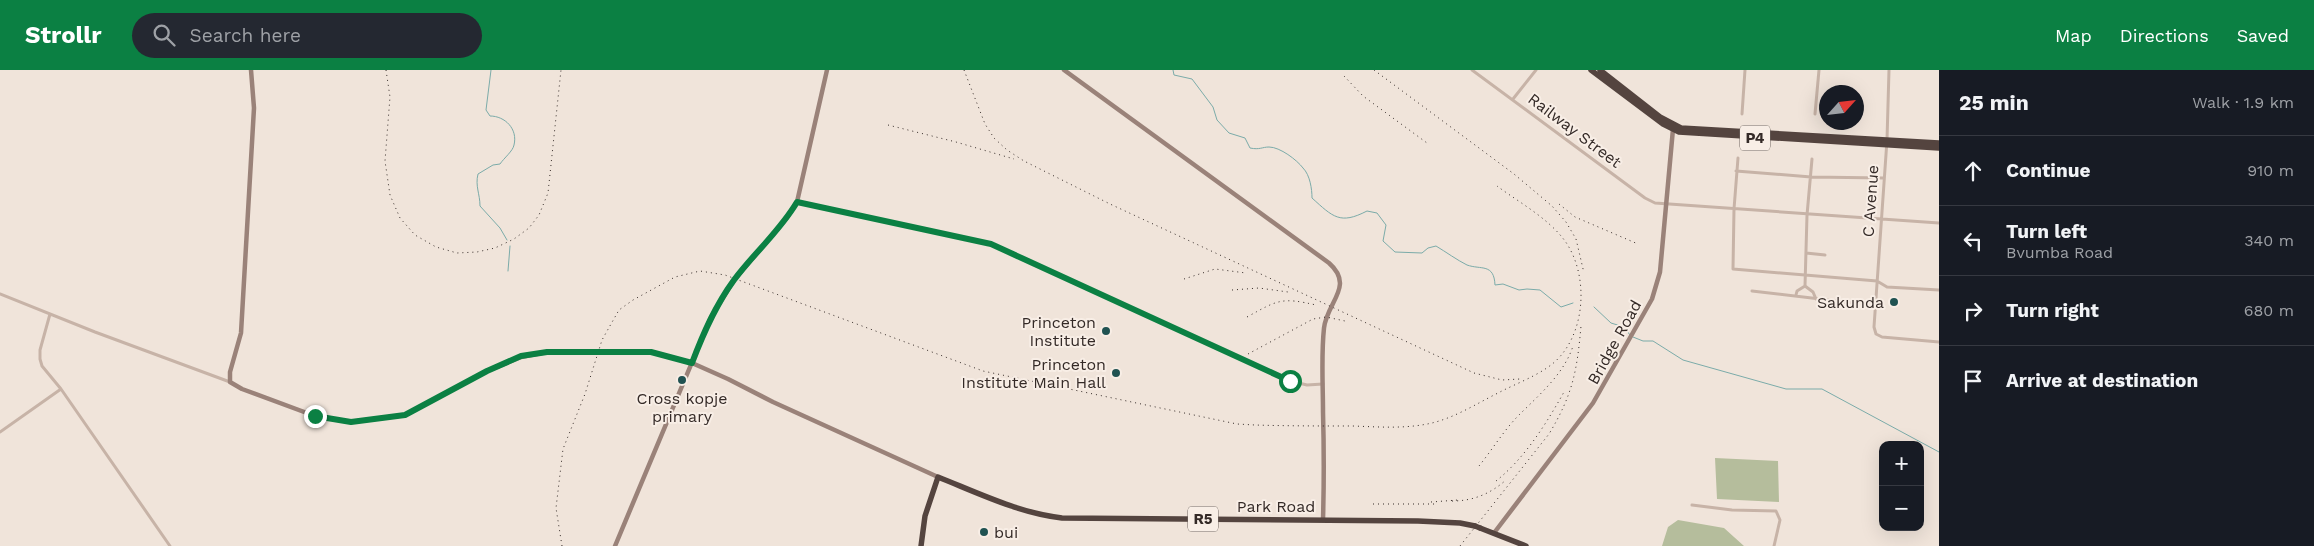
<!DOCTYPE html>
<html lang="en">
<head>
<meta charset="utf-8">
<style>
  body { margin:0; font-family:"Work Sans",sans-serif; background:#242831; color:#f1f3f6 }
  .controls { position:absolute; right:15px; bottom:15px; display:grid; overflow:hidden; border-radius:10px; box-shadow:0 5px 20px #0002 }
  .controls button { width:45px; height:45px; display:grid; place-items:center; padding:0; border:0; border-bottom:1px solid #363941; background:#171b24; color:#f1f3f6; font:25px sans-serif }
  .compass { position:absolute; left:1819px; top:15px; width:45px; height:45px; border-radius:50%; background:#171b24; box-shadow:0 5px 20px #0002; rotate:63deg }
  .stop { position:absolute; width:15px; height:15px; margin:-11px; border:4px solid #0b8043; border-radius:50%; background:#fff }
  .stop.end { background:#0b8043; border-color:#fff; box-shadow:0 1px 5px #0008 }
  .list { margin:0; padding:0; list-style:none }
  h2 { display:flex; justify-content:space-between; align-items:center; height:65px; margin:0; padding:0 20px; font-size:21px }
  h2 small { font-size:16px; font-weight:400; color:#9ea1a6 }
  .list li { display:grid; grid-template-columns:32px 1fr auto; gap:15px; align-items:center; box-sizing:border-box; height:70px; padding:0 20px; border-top:1px solid #363941 }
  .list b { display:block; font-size:19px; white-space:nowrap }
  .list p { margin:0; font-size:16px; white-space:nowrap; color:#9ea1a6 }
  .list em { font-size:16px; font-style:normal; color:#9ea1a6 }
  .icon { flex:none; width:28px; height:28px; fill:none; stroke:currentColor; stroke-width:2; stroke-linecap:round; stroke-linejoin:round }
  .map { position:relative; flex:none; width:1939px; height:476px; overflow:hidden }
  header { display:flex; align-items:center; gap:30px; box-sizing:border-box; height:70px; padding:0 25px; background:#0b8043; color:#fff }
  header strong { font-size:24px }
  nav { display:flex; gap:28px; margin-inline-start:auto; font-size:18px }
  .search { width:350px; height:45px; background:#242831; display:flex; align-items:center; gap:12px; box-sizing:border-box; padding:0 18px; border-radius:28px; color:#9ea1a6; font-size:19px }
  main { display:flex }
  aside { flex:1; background:#171b24 }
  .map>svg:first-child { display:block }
</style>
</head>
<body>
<header>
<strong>Strollr</strong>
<div class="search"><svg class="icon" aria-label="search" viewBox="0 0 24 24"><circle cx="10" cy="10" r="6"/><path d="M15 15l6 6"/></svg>Search here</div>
<nav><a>Map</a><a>Directions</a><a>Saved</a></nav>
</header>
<main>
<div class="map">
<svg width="1939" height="476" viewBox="0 0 1939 476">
  <rect width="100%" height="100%" fill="#f0e4da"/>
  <path fill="#b5bd9c" d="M1715,388L1778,391L1779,432L1717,429Z
    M1678,450L1724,458L1744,476H1662L1668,457Z"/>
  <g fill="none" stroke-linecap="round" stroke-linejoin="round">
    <path stroke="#7baba9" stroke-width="1" d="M491,0L486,40L490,46C505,46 518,59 514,75C513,81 504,88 500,94L493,95L478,104C475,116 480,124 480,136L500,158L507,170
      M1173,0L1174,5L1192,9L1213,37L1217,50L1229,63L1245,68L1250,78C1260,80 1262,77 1269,77C1280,77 1297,90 1303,98C1310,105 1312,119 1312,128C1333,147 1340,155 1367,141L1377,143L1386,155L1383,171L1395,182L1422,183L1428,178L1436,176C1446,182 1457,190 1467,195C1481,200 1494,193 1495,215L1503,214L1519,220L1527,219L1540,220L1561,237L1573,233
      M508,201L510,176
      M1594,237L1611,253L1624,257L1630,265
      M1633,267L1643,271H1653L1683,290L1786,319H1822L1939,382"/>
    <path stroke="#c7b3a7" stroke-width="3" d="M1472,0L1645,128L1655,133L1939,153
      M1889,0L1887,70L1874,257L1876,264L1882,267L1939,272
      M1513,29L1536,0
      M1742,44L1745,0
      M1815,44L1819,0
      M1738,88L1734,139L1733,199L1877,211L1887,217L1939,220
      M1736,101L1811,107L1884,108
      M797,132L991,174L1290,311L1307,315L1323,314
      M1806,183L1825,185
      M1805,216L1807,145L1812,89
      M1752,221L1854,233
      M0,224L95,262L230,312
      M1796,225L1797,221L1805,216L1813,222L1816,229
      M50,244L40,280V289L42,296L61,319L170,476
      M0,362L61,319
      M1692,435L1732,440L1776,441L1780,450L1774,476"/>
    <path stroke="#9a8279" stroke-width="4.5" d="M251,0L254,38L241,263L230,302V312L242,319L315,346L351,352L405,345L487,301L521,287L547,282H651L692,293L728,309L773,332L938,407
      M1064,0L1329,193C1355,216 1327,232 1324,258C1321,286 1323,314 1323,342C1324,378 1324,414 1323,450
      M1494,463L1593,333L1652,229L1660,202L1673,59
      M615,476L711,247L734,210L786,149L797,132L827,0"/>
    <path stroke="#54443f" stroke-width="5.5" d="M1591,0L1663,54L1679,62L1939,78
      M1600,0L1660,47L1681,58L1939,73
      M1480,458L1526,476
      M921,476L925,446L938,407C978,423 1019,443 1062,448L1418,451L1460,453L1475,456"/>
    <path stroke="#342a27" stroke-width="1" stroke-dasharray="1 4" stroke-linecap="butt" d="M386,0L390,27L385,91L390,125L400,148L415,165L436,177L457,183L477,182L495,178L514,169L529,158L539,145L548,123L561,0
      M964,0L985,54L994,68L1007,80L1024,91L1110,134L1474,303L1502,310L1520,309
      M1374,0L1514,104L1552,136L1566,152L1576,169L1584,203
      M1344,6L1363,26L1427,73
      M888,55L956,72L1014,89
      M1559,134L1575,147L1638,174
      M1184,209L1215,199L1246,203
      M1232,220L1259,218L1288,222
      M1247,247C1278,230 1281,227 1316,235
      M1248,284L1313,249L1326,247L1345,251
      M1479,396C1492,380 1504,360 1519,345C1539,325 1564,304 1573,276
      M1496,411C1525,388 1546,354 1564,322
      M1452,431C1473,431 1490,424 1506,410
      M1431,432L1458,430
      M1373,434H1437
      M562,476L556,438L563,379L585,324L602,270L611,254L619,240L633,230L675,207L700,201L725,205L983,301L1237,354L1255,355C1287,356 1320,356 1353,356C1380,357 1406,359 1432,353C1456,347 1476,334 1498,323C1515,314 1535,307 1551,295C1586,268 1590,206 1565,171C1548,148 1520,133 1497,116
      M1460,476L1549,364C1573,324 1577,301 1581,256"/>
    <path stroke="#54443f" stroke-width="5.5" d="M1475,456L1480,458"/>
  </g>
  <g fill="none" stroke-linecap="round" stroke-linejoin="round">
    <path stroke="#0b8043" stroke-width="6" d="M315,346L351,352L405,345L487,301L521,286L547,282H651L692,293C703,264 715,236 734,210C754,183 780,161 797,132L991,174L1290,311"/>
  </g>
  <g fill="#205251" stroke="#f8eee6" stroke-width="2">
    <circle cx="1894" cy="232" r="5"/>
    <circle cx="1106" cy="261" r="5"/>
    <circle cx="1116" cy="303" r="5"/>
    <circle cx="682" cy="310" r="5"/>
    <circle cx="984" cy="462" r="5"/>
  </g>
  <g text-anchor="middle" stroke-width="4" stroke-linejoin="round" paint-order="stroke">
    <g fill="#f8eee6" stroke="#6f6560" stroke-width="1">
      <rect x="1740" y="55.5" width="30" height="25" rx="4"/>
      <rect x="1188" y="436.5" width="30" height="25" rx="4"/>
    </g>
    <g font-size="15" font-weight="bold" fill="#342a27">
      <text x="1755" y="73">P4</text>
      <text x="1203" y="454">R5</text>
    </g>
    <g font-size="16" fill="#342a27" stroke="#f8eee6">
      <text transform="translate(1575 60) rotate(37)" y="6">Railway Street</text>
      <text transform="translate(1870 131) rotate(-86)" y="6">C Avenue</text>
      <text transform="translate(1614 272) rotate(-61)" y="6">Bridge Road</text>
      <text x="1276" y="442">Park Road</text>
    </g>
    <g font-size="16" fill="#342a27" stroke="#f8eee6" text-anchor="end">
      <text x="1884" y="238">Sakunda</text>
      <text x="1096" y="258">Princeton<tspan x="1096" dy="18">Institute</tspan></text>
      <text x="1106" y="300">Princeton<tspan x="1106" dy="18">Institute Main Hall</tspan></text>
      <text x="682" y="334" text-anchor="middle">Cross kopje<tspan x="682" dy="18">primary</tspan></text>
      <text x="994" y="468" text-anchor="start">bui</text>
    </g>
  </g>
</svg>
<div class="controls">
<button>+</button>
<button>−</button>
</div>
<svg class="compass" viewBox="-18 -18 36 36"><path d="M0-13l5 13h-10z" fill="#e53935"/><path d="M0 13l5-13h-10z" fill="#9ea1a6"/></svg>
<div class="stop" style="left:1290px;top:311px"></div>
<div class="stop end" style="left:315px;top:346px"></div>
</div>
<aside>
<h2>25 min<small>Walk · 1.9 km</small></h2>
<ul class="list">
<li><svg class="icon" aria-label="ahead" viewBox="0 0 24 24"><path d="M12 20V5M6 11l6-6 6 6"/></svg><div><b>Continue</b></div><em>910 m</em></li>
<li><svg class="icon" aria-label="left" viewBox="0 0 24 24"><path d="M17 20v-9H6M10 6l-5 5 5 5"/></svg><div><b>Turn left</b><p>Bvumba Road</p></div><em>340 m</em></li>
<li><svg class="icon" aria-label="right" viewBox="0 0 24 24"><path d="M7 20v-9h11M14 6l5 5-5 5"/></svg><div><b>Turn right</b></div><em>680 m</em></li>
<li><svg class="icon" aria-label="arrive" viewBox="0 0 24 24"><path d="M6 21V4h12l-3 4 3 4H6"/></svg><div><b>Arrive at destination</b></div></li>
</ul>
</aside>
</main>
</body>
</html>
